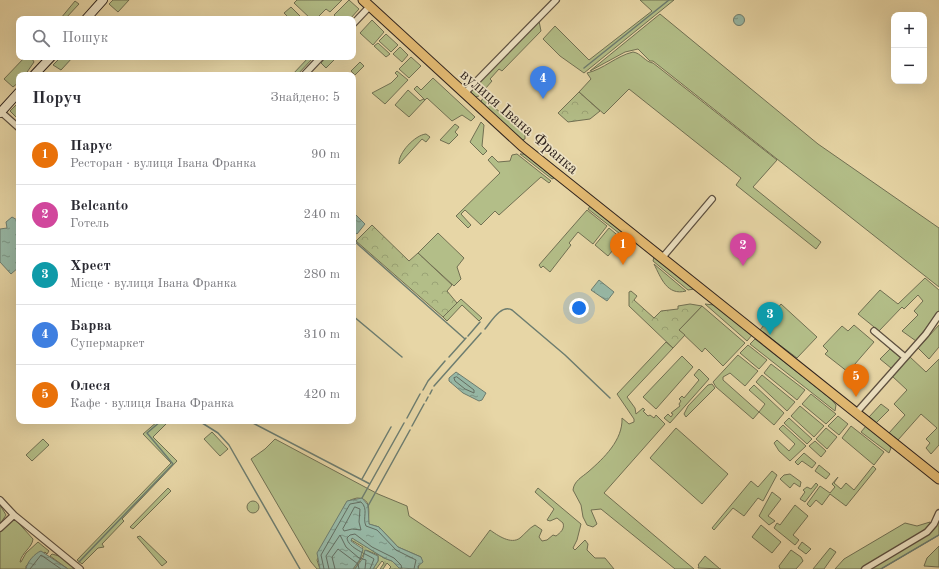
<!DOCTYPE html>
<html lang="uk">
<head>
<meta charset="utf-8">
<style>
  body { margin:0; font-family:"Old Standard TT",serif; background:#f2f2f3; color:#2b2b33 }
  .controls { position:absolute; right:12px; top:12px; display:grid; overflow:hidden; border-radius:8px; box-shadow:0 4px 16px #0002 }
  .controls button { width:36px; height:36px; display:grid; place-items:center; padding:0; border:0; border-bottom:1px solid #e1e1e2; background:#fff; color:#2b2b33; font:20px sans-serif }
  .you { position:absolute; left:579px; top:308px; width:14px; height:14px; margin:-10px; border:3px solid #fff; border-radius:50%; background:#1a73e8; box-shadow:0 0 0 6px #1a73e833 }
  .badge { display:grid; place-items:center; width:26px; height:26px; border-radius:50%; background:#8f2418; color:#fff; font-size:13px; font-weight:700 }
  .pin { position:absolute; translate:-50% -33px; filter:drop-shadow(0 1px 2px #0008) }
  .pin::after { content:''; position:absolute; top:21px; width:14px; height:12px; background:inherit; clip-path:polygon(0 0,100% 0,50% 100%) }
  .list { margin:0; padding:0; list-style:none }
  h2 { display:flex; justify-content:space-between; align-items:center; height:52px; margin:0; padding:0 16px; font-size:17px }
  h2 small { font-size:13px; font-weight:400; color:#7c7c81 }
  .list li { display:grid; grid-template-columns:26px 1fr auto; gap:12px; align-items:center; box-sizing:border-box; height:60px; padding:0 16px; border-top:1px solid #e1e1e2 }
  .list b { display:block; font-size:15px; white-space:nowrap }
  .list p { margin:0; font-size:13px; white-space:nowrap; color:#7c7c81 }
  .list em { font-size:13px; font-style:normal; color:#7c7c81 }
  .icon { flex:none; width:22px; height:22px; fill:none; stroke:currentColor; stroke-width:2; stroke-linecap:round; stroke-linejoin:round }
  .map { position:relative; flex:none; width:939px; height:569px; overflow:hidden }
  .search { position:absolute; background:#fff; box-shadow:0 4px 16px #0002; left:16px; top:16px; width:340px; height:44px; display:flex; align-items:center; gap:10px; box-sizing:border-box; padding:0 14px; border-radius:8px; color:#7c7c81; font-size:15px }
  .panel { position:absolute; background:#fff; box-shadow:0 4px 16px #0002; left:16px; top:72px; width:340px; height:352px; border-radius:8px }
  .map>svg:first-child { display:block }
</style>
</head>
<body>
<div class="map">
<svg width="939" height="569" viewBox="0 0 939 569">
  <defs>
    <pattern id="forest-crowns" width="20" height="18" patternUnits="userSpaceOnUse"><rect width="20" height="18" fill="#b3be88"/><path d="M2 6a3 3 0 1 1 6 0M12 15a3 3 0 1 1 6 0" fill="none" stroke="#9aa375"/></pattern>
    <pattern id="wetland-marsh" width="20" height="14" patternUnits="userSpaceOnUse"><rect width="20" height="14" fill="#b3be88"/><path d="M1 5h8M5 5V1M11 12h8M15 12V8" fill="none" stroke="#9aa375"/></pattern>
    <pattern id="water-ripples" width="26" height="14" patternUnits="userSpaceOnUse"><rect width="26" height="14" fill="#97b9a7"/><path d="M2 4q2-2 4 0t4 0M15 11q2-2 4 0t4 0" fill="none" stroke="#7c9687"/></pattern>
  </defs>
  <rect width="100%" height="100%" fill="#e7d6a6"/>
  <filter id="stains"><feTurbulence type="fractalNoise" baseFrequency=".005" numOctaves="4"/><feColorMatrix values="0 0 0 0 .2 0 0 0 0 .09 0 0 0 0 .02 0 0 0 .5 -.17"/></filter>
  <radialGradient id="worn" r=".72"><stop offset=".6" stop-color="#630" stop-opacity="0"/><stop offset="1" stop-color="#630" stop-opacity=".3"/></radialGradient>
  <path fill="#b3be88" stroke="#717053" d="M113,0H129L118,12L109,4Z
    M297,0H342L330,12L326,9L316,19H311L294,3Z
    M349,0L359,9L350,19H334L336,17L334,15Z
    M640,0H674L584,73L560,56L543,39L555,26L589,60L652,11Z
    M75,1L79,4L65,19H63L61,18Z
    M291,7L301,17L299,19H290L284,13Z
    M660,14L818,144L939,228V287L653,61H650L638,49L625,52L590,71Z
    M372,20L384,32L373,45L360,33Z
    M539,21L541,31L502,71L499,69L490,79L492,81L479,96L475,97L470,94V91Z
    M386,34L398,45L391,52L379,41Z
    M378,43L390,54L386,57L374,46Z
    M400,47L408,55L402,62L393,54Z
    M633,52C641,53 645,62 653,63L777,160L753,187L821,242L816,249L736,185L741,178L629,89L604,114L579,92L591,79L587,73C604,69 616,56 633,52Z
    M25,57H31L34,62L25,75H19V82L13,87L4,79Z
    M61,57H73L61,70L53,65Z
    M309,57H314L297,75H292Z
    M326,57H337L326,68L321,63Z
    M411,57L421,66L409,78L399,69Z
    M360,62L364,66L355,75L351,71Z
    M397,71L408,80L385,104L372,93L391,83L398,76L395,73Z
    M433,78L475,117L471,121L462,115L452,121L427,98L425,100L414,89L417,86L421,90Z
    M408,90L420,101L423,99L425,100L409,117L395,105Z
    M483,98L525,133V139L522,140L480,103Z
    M17,104L19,106V116L17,118L10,111Z
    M481,122L484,125L482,146L487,151L483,155L470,142Z
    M455,124L459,127L455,132L458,135L449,144L440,140Z
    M426,134L430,137L426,142L422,139L399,164C398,153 415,135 426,134Z
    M517,154L551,181L549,183L541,177L499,215L495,211L481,225L465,210L461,214L471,225L468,228L456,216L500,173L488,160L492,156L498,162L510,161L512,155Z
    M520,154H525L554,178L552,179Z
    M591,205L627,233L624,237L588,209Z
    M587,210L607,226L593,244L578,232L569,243L571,245L550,272L543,266L541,268L539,265Z
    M609,228L622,239L608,256L595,245Z
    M438,233L464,258L457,267L461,279L454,286L418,253Z
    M654,257H655L694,289L688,290L653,261Z
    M654,264L686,291C667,296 661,278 654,264Z
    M925,278L939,290V311L916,341L902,331L918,315L914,311L923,301L918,295L904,309L902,307L879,331L858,314L880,290L898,304Z
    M461,299L482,318L479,321L462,305L447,321L443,317Z
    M705,304L714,305L752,335L747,341Z
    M781,304L817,337L797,358L760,330Z
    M702,306L745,343L723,366L705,348L702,352L679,330Z
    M854,325L874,342L848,372L825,354L828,351L823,346L842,326L848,331Z
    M939,325V347L929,359L918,348Z
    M755,339L831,399L836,405L835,411L750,344Z
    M666,342L673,348L627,397L635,408L636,414L643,408L645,410L643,411L648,416L650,415L654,418L656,415L665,424L604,493L694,569H675L601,509L591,510L597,524L593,527L587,525L583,517L581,505L573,490C574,481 582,477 588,472C604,458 623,440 622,418L629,424L634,422V419L617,394Z
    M748,345L767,360L759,369L740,353Z
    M890,349L901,358L891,368L880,359Z
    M738,355L758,371L745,386L730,373L723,377V380L759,412L765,404L749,390L754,385L784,413L774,425L759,412L753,419L716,387L713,382Z
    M682,356L693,367L656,409L643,397Z
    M910,357L926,372L939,359V445L931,454L926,448L930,443L926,439L937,428L921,414L898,440L889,433L905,415L894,404L907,390L892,376Z
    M771,364L805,390L797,400L764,373Z
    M699,369L709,379L670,423L664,418L668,414L671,417L673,414L671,413L680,406L679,404L681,401L679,399L682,396L684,398L699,380L694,375Z
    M762,375L795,402L787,411L756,382Z
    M712,384L715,388L686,417L684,414L688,406L708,385Z
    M811,394L836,414L826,424L802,404Z
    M881,404L889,410L876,423L869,417Z
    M800,406L824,426L814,437L791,416Z
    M838,416L848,424L839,435L828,426Z
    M789,418L812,439L807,444L784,423Z
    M158,421H169L153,437L177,461L122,519L124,521L102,544L104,547L98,548L82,564L77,560L171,463L143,434Z
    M783,425L806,446L790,461L779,451L774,443L777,440L789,451L795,444L779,429Z
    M851,426L884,452L874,465L842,438Z
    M866,426L888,444L891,448L889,453L861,432Z
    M676,428L728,474L702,504L650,458Z
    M826,428L837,437L827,449L816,439Z
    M212,432L228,449L220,456L204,439Z
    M43,439L49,445L32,461L26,455Z
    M275,439L378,494L407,506L409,516L470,557L490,530C497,535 511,545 520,538C525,534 529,528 535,525L542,530L539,537L542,541L547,540L553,535L556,536C560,533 565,529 563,523L557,518L550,521L547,520L554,509L535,492L538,488L581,524L577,540L573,548L575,550L585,540L588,544L587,550L595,558H605L614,569H418L421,557L398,547L379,527L369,524C367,516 374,498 357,498C353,499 349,500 346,503L317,560L320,569H317L311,562L251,459L265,449Z
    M815,441L826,451L821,457L809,446Z
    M804,453L816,463L812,468L802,461L798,465L795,462Z
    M819,465L830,474L826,479L815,471Z
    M873,466L876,469L846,506L830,494L822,505L816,500L810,507L807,504L820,486L830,493L835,487L832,484L838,477L834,483L841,489L846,483L854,490Z
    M772,471L777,475L763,501L758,498L744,516L733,508L714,530L712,528L751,481L758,487Z
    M790,474L801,482L800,487L794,483L790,488L780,479L784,475Z
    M816,483L818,485L805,502L800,499L805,492L803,490L807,487L811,489Z
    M168,488L171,491L133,529L130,527Z
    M772,492L781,499L768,516L775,521L769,525L759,516Z
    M247 507a6 6 0 1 1 12 0a6 6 0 1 1-12 0Z
    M0,505L6,515L0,524Z
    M795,505L808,516L793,535L799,540L795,545L774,528L777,523L780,525Z
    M939,513V535L881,569H865L927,532Z
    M14,518L33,539C32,548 22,552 20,562H21L26,553L38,542L49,551L47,554L45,552L26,566V569H0V531Z
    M930,522V525L920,533L860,569H835L844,559L905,523L917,526Z
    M761,525L781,542L772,553L752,537Z
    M140,536L167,562L162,566L137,537Z
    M802,542L811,549L806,554L798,548Z
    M939,546V567L924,566L927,558Z
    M830,548L836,552L824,569H813Z
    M791,550L801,557L803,561L796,569H780L779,566Z
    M52,554L59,556L76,569H68L50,556Z
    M705,556L720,569H721L698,568L699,566L698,565Z"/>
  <path fill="url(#forest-crowns)" stroke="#717053" d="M579,92L600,111L590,119L568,122L558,113Z
    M372,225L409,261L418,253L452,285L447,291L457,303L443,317L356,241Z
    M631,291L637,296L634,300L654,318L661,311L678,309V306L690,304L702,306L679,330L685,335L673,348L629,306V292Z"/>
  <path fill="url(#wetland-marsh)" stroke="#717053" d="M353,538L384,558L392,561L401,569H389L391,567L387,563L383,569H380L384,563L382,561L376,569H373L378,561V555L366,550L355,569H353L360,559L363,547L351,540Z"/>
  <path fill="url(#water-ripples)" stroke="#6d7d70" d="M733.5 20a5.5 5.5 0 1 1 11 0a5.5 5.5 0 1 1-11 0Z
    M353,212L365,224L357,234L353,231Z
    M12,217L19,221V267L11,274L0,262V229L7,228L6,222Z
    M599,280L614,292L607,301L591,290Z
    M456,372L486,393L482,400L479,401L463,393L449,381V378Z
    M362,498L368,505L369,524L379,527L398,547L421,557L423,562L418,566V569L399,568L392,561L384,558L352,538L351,541L363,549L360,559L353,569H320L317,553L347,501Z
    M365,550L378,556V561L373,569H355L363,558Z
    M41,551L68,569H26C27,562 35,553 41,551Z"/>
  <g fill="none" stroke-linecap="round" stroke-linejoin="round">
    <path stroke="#636e62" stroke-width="1" d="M457,377L474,390V393L465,389L455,381L454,378Z
      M355,507L360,509L359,522L361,530L352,529L344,531L343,529Z
      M30,569L41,555L61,569
      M324,569L321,555L350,504L361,502C369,509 362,518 366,526L377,530L396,550L416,560L414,569
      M329,569L326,556L340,535L346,547L359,558L366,560L365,569
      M335,569L332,557L338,549L358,564L359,569
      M370,569L374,559C367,554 348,548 347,538L350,535L355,534L372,547L394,558L401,565L402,569"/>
    <path stroke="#6d7d70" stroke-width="1.5" d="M584,68L669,0
      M353,240L465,339
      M353,316L402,357
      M485,329C491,322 501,304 512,310L565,355L610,398
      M468,336L480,322
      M449,357L466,338
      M434,386L481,333
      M423,390L428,381L445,361
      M430,394L432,390
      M426,401L428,397
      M407,418L420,394
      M199,421L218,433L229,445L300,569
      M249,421L370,484
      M412,426L424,404
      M362,479L391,427
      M362,498L404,423
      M368,506L410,430
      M79,562L173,464L147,433L161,421
      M73,569L74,568
      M881,569L939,535"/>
    <defs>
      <path id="minor" d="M353,24L370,6
        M304,75L321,57
        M464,94L556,0
        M0,111L19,128
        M662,258L712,199
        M874,331L905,357
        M856,413L926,334L939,315
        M0,500L14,515L80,569
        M0,528L14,515
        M865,569L927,532L934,524L939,513"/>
      <path id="secondary" d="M86,19L103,0
        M34,75L51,57
        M0,113L19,92"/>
      <path id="primary" d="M363,0L522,146L939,479"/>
    </defs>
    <use href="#minor" stroke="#5d5040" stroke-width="8"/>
    <use href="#secondary" stroke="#2f231e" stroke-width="10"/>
    <use href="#primary" stroke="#2f231e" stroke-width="11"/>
    <use href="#minor" stroke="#efe4c5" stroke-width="5.5"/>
    <use href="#secondary" stroke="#efe4c5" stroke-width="8"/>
    <use href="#primary" stroke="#e4bb73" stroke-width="9"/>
  </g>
  <g text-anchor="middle" stroke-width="3.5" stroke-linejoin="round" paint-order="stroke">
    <g font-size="16" fill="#2f231e" stroke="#efe4c5">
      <text transform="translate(520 121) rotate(41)" y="6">вулиця Івана Франка</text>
    </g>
  </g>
  <rect width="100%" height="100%" filter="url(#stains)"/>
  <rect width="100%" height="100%" fill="url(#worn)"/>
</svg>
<div class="controls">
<button>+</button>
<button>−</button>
</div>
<div class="you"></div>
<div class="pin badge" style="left:623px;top:265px;background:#e8710a">1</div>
<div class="pin badge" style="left:743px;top:266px;background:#d1479c">2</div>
<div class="pin badge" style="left:770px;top:335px;background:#0f9aa8">3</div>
<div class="pin badge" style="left:543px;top:99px;background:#3f7fe0">4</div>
<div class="pin badge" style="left:856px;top:397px;background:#e8710a">5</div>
<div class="search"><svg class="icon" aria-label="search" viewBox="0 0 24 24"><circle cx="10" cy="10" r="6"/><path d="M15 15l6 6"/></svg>Пошук</div>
<section class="panel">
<h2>Поруч<small>Знайдено: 5</small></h2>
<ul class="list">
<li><span class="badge" style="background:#e8710a">1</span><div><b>Парус</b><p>Ресторан · вулиця Івана Франка</p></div><em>90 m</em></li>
<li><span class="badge" style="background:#d1479c">2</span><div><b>Belcanto</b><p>Готель</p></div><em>240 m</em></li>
<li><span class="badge" style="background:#0f9aa8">3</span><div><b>Хрест</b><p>Місце · вулиця Івана Франка</p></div><em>280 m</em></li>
<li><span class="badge" style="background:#3f7fe0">4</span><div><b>Барва</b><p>Супермаркет</p></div><em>310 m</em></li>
<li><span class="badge" style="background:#e8710a">5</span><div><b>Олеся</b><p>Кафе · вулиця Івана Франка</p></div><em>420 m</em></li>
</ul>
</section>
</div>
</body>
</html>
